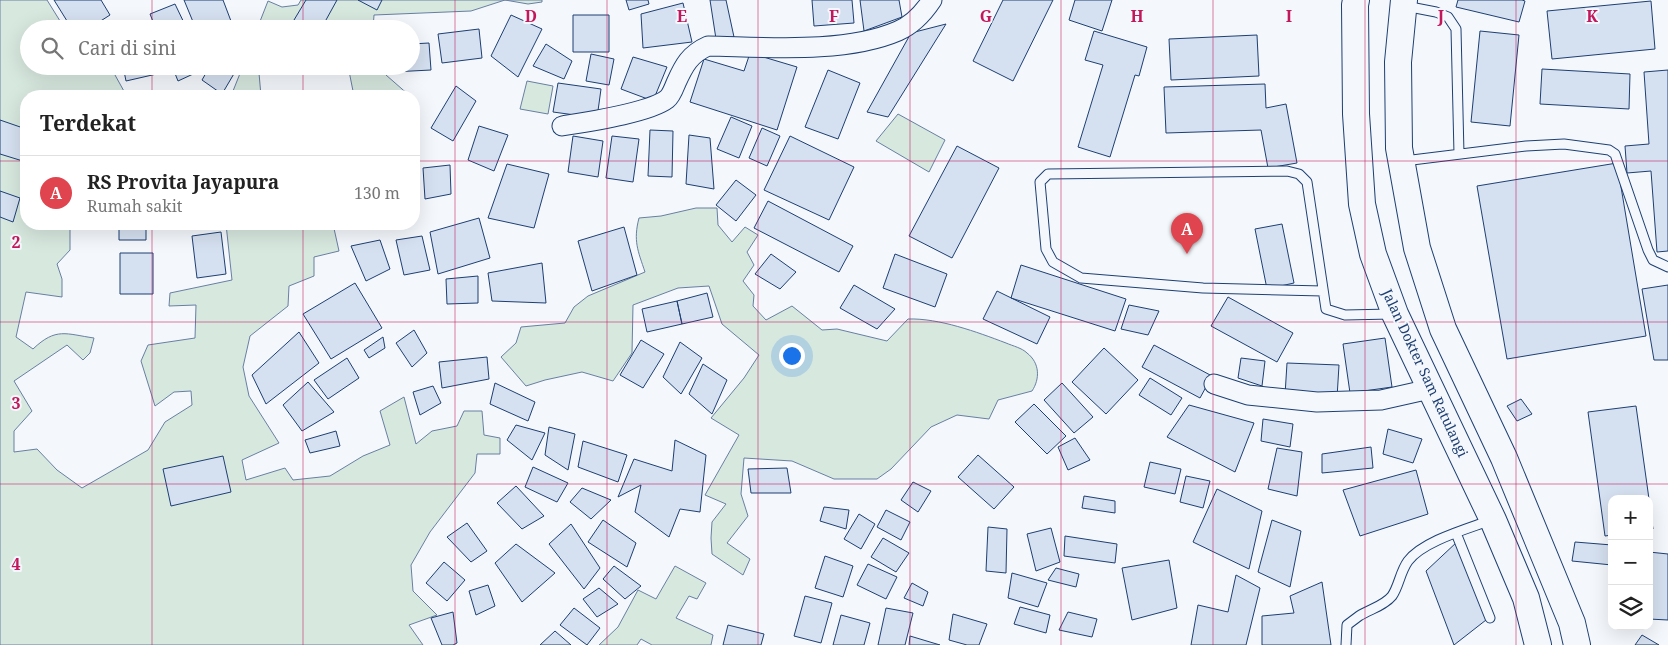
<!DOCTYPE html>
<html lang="id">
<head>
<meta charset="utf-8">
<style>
  body { margin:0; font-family:"Noto Serif",serif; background:#f2f2f2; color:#222 }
  .controls { position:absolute; right:15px; bottom:15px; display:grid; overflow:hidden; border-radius:10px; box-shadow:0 5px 20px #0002 }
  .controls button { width:45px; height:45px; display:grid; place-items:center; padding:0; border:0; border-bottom:1px solid #e0e0e0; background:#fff; color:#222; font:25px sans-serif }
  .you { position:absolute; left:791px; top:355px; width:18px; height:18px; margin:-12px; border:4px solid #fff; border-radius:50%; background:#1a73e8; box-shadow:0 0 0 8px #1a73e833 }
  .badge { display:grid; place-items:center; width:32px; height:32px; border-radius:50%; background:#c62828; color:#fff; font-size:16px; font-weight:700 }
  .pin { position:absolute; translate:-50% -41px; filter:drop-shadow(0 1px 2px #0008) }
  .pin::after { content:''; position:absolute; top:26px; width:18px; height:15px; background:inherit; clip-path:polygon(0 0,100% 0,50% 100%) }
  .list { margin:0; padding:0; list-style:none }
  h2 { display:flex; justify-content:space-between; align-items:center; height:65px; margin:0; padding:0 20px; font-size:21px }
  h2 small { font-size:16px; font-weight:400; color:#767676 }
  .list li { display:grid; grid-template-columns:32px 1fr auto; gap:15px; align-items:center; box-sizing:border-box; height:75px; padding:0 20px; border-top:1px solid #e0e0e0 }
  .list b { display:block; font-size:19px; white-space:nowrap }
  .list p { margin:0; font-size:16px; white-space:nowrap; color:#767676 }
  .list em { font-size:16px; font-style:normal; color:#767676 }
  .icon { flex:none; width:28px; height:28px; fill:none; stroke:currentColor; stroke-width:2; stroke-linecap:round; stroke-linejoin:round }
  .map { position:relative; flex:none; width:1668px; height:645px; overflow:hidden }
  .search { position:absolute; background:#fff; box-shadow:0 5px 20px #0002; left:20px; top:20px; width:400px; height:55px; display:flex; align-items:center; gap:12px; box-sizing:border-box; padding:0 18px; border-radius:28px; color:#767676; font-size:19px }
  .panel { position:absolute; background:#fff; box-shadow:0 5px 20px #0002; left:20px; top:90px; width:400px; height:140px; border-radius:20px }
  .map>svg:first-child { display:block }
</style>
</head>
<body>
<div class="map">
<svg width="1668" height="645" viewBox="0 0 1668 645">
  <rect width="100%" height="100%" fill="#f4f7fb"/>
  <path fill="#d7e8df" stroke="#687fa3" d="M0,0H47L65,29H29V66H110L125,93L166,96L205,93L221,96H26V224H70V250L57,264L62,279V297L26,292L16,337L33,349C56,327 66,334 94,338L90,353L83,360L67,345L14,381L32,411L14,431V452L37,449L57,470L82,488L148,450L165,422L192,405L191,391L174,392L155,406L141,361L148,345L195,338L196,305L169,306L170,293L232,280L226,224H333L339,251L314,257V276L289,286L288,306L250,336L243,367L249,396L279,443L242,460L246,480L285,468L293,480L330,476L363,456L390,445L380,411L404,397L416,444L432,431L457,426L464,411H482L484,435L500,438V454H477L475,473L430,532L411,565L413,591L437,615L409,625L423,645H0Z
    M301,0H542V2L528,4L505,0L471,11L374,15L373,29H257L268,1L282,7L298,5Z
    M243,66H299L259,73L261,96H231Z
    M348,66H382L386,75L410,96H354Z
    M527,81L553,86L548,114L520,109Z
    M898,114L945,140L929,172L876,141Z
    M696,208H717L718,225L732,242L745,227L758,235L747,252L754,265L743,281L754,295L753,306L766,320L792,306L822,330L837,329L887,341L908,319C939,318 977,332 1006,343C1013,346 1022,348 1027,353C1040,363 1040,379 1032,391L998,400L989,419L957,415L931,427L891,469L877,479H834L792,461L744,458L741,494L748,516L727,543L750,559L743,575L712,554L711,538L712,522L726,504L705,495L739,435L711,418L744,378L759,355L722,324L709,286L678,288L633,305L632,353L613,381L582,372L545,380L526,386L501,357L516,343L521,327L565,323L574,307L588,296L645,272C638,251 633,241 639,218L661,216Z
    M675,566L706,583L697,599L689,596L676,618L713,635L711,645H652L641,639L637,645H599L618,627L638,590L656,599Z"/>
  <path fill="#d5e0f0" stroke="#1d3f73" d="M54,0H101L110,15L88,29H72Z
    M184,0H223L234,29H196Z
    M306,0H337L321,29H310L294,20Z
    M358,0H382L377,10Z
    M626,0H648L649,4L629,10Z
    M710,0H726L734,37L716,39Z
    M812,0H852L854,23L814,26Z
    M860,0H899L902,17L864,31Z
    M1003,0H1053L1013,81L973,61Z
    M1075,0H1112L1102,31L1069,20Z
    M1458,0H1522L1525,1L1519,22L1456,7Z
    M1651,1L1655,49L1552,59L1547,11Z
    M683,3L692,42L643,48L641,14Z
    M175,4L187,29H156L150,14Z
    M511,15L542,29L518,77L491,56Z
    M573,15H609V52H573Z
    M946,24L888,117L867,112L911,33Z
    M479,29L482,58L442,63L438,34Z
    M1094,31L1147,47L1139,76L1135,75L1110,157L1078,147L1103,65L1085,60Z
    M1480,31L1519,35L1510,126L1471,122Z
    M1257,35L1259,76L1171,80L1169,39Z
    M429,43L431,70L392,72V66H411V44Z
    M546,44L572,61L564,79L533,66Z
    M750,53L797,67L777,130L690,102L704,59L744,71Z
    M591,54L614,59L609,85L586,81Z
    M633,57L667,67L653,101L621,89Z
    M123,66H158L161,73L126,81Z
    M172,66H203L204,69L178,81Z
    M210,66H225L235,72L222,94L202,80Z
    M1542,69L1630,74L1629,109L1540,104Z
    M828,70L860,83L838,139L805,127Z
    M1668,70V251L1657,252L1651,171L1627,173L1625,146L1649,144L1644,72Z
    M558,83L601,89L597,118L553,112Z
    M1265,84L1266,108L1286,104L1297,163L1268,168L1261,130L1166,133L1164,87Z
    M456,86L476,101L453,141L431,128Z
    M344,92L345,96H328Z
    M731,117L752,126L739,158L717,149Z
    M0,120L26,129V162L0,154Z
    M479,126L508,135L494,171L468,160Z
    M762,128L780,136L767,166L749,158Z
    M650,130L673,131L672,177L648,176Z
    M689,135L710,138L714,189L686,184Z
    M573,136L603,141L598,177L568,172Z
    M612,136L639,139L633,182L606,178Z
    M790,136L854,167L829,220L764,190Z
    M957,146L999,168L952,258L909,236Z
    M1617,163L1646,336L1507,359L1477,186Z
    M507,164L549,174L534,228L488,218Z
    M450,165L451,194L425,199L423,168Z
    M736,180L756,195L736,221L716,205Z
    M0,191L20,198L13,222L0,217Z
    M768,201L853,246L839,272L754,228Z
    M479,218L490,258L438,274L430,232Z
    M119,224H146V240H119Z
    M1282,224L1294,283L1267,289L1255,229Z
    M624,227L637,275L592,291L578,241Z
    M221,232L226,274L197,278L192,236Z
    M422,236L430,270L404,275L396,240Z
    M380,240L390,269L366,281L351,246Z
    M120,253H153V294H120Z
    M771,254L796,272L780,289L755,274Z
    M895,254L947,274L935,307L883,288Z
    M542,263L546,303L492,301L488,273Z
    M1021,265L1126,299L1115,331L1011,298Z
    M478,276V303L447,304L446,279Z
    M355,283L382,328L331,359L303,314Z
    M854,285L895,309L877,329L840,308Z
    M1668,285V360H1654L1642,289Z
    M997,291L1050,317L1037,344L983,319Z
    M707,293L713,317L682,324L677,301Z
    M1228,297L1293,333L1277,362L1211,326Z
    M677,301L682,324L647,332L642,309Z
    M1129,305L1159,311L1148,335L1121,329Z
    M414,330L427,353L412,367L396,343Z
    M299,332L319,363L266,404L252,375Z
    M383,337L385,348L369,358L364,350Z
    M1385,338L1392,387L1350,393L1343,344Z
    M641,340L664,354L643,388L620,375Z
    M680,342L702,358L681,394L663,377Z
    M1154,345L1212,376L1200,398L1142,367Z
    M1104,348L1138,380L1106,414L1072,382Z
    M487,357L489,379L442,388L439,362Z
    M347,358L359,378L328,399L314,380Z
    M1241,358L1265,361L1262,386L1238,378Z
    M1287,363L1339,365L1337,398L1285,395Z
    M703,364L727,380L712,414L689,394Z
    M1150,378L1182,398L1171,415L1139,395Z
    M308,382L334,412L302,431L283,405Z
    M495,383L535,402L528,421L490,404Z
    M1062,383L1093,417L1074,433L1044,400Z
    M433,386L441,403L420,415L413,392Z
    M1521,399L1532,414L1517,421L1507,406Z
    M1034,404L1066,436L1047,454L1015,422Z
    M1189,405L1254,423L1235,472L1167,437Z
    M1636,406L1649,499H1612V535L1605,536L1588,412Z
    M1263,419L1293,424L1290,447L1261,441Z
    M516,425L545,433L532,460L507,440Z
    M549,427L575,434L568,470L545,455Z
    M1388,429L1422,439L1413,463L1383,454Z
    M336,431L340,446L310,453L305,440Z
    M1075,438L1090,460L1068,470L1058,447Z
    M675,440L706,455L700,512L680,509L669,537L635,512L641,485L618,497L634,459L672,471Z
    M583,441L627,455L618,482L578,467Z
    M1371,447L1373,468L1322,473V454Z
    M1277,448L1302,452L1297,496L1268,489Z
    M978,455L1014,487L994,509L958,477Z
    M223,456L231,492L171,506L163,469Z
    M1150,462L1181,469L1175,494L1144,487Z
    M533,467L568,483L557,502L525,487Z
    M787,468L791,493H751L748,469Z
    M1416,470L1428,514L1360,536L1343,490Z
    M1186,476L1210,481L1203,508L1180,502Z
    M913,482L931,491L918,512L901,500Z
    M516,486L544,516L522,529L497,503Z
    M582,488L611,500L591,519L570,502Z
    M1217,489L1262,511L1249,569L1193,542Z
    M1084,496L1115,501V513L1082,508Z
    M1649,502L1653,529L1649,530Z
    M824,507L849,510L846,529L820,521Z
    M886,510L910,522L901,540L877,527Z
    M859,514L875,524L861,549L844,539Z
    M603,520L636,543L627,567L588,542Z
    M1272,520L1301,531L1290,587L1258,572Z
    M467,523L487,551L471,562L447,537Z
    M571,524L600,568L584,589L549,544Z
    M988,527L1007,529L1006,573L986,571Z
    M1051,528L1060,562L1036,571L1027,534Z
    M1065,536L1117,544L1115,563L1064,556Z
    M883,538L909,553L896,572L871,557Z
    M1458,541L1486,620L1454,645L1426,571Z
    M1575,542L1612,545V565L1572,561Z
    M516,544L555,573L522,602L495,563Z
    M1649,552L1668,554V620L1649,619Z
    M825,556L853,566L843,597L815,588Z
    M1169,560L1177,608L1132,620L1122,568Z
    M444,562L465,580L447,601L426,583Z
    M868,564L897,577L886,599L857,585Z
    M614,566L641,586L625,599L603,579Z
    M1056,568L1079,574L1076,587L1048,580Z
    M1012,573L1047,583L1038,607L1008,598Z
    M1236,575L1260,588L1246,645H1191L1198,605L1228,612Z
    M1322,582L1331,645H1262V616L1294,613L1290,596Z
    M912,583L928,592L923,606L904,598Z
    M488,585L495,606L476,615L469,591Z
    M599,588L618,604L597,617L583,599Z
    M805,596L832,603L821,643L794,636Z
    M1020,607L1050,615L1046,633L1014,624Z
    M574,608L600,628L587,645L560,625Z
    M886,608L913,613L905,645H878Z
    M453,612L457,643L453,645H442L431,618Z
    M1068,612L1097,619L1092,637L1059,630Z
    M953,614L987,624L979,645H967L949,640Z
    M841,615L870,623L864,645H833Z
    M728,625L764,634L761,645H723Z
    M555,631L571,645H540Z
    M1642,635L1659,645H1635Z
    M910,636L940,645H909Z"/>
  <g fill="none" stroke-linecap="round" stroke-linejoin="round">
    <defs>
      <path id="lane" d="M1405,6L1436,12L1448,17L1456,29L1459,154
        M1404,161L1526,146L1564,144L1609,150L1615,154L1648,250L1653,260L1668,267
        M1323,291L1203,288L1081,278L1053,262L1046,249L1040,182L1048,174L1287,171L1299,174L1307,182L1326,309L1345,315L1391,314
        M1456,533L1490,618
        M1346,645L1347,625C1351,622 1355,619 1359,616C1370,609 1384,606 1392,596C1399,586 1400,572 1408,561C1423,541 1467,529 1491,520"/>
      <path id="street" d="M562,126C586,122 649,113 667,99C671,96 674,88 676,83C684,65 690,54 708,46C765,47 845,54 898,31C912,25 924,12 932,0
        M1214,384L1248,395L1317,402L1381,400L1430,389"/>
      <path id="secondary" d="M1356,0L1355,5L1356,114L1362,204L1373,254L1395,314L1493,520L1526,598L1538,645
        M1404,0L1398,62L1399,148L1417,248L1443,329L1504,458L1572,623L1577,645"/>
    </defs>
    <use href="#lane" stroke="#1d3f73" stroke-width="11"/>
    <use href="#street" stroke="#1d3f73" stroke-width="21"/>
    <use href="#secondary" stroke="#1d3f73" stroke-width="28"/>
    <use href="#lane" stroke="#f4f7fb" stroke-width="9"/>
    <use href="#street" stroke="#f4f7fb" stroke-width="19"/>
    <use href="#secondary" stroke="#f4f7fb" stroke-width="26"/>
  </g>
  <path fill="none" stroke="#c2185b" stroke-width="1" stroke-opacity="0.55" d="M152,0V29M303,0V29M455,0V645M607,0V645M758,0V645M910,0V645M1061,0V645M1213,0V645M1365,0V645M1516,0V645M152,66V96M303,66V96M0,161H26M414,161H1668M152,224V645M303,224V645M0,322H1668M0,484H1668"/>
  <g text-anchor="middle" stroke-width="4" stroke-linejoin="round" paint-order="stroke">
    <g font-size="14" fill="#1d3f73" stroke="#f4f7fb">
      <text transform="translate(1425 373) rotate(65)" y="5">Jalan Dokter Sam Ratulangi</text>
    </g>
  </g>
  <g font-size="16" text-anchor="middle" font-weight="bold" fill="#c2185b" stroke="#f4f7fb" stroke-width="4" stroke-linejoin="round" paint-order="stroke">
    <text x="531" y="22">D</text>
    <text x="682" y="22">E</text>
    <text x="834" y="22">F</text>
    <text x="986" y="22">G</text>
    <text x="1137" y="22">H</text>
    <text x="1289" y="22">I</text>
    <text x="1441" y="22">J</text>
    <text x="1592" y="22">K</text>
    <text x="16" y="248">2</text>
    <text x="16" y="409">3</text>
    <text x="16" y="570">4</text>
  </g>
</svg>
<div class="controls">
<button>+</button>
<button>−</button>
<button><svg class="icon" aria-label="layers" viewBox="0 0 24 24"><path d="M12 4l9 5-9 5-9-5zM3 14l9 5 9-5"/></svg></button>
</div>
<div class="you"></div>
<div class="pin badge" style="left:1187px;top:254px;background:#e0444e">A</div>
<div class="search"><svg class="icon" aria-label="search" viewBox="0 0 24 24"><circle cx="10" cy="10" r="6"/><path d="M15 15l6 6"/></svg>Cari di sini</div>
<section class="panel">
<h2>Terdekat<small></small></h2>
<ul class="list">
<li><span class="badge" style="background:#e0444e">A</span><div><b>RS Provita Jayapura</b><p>Rumah sakit</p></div><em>130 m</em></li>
</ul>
</section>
</div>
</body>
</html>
